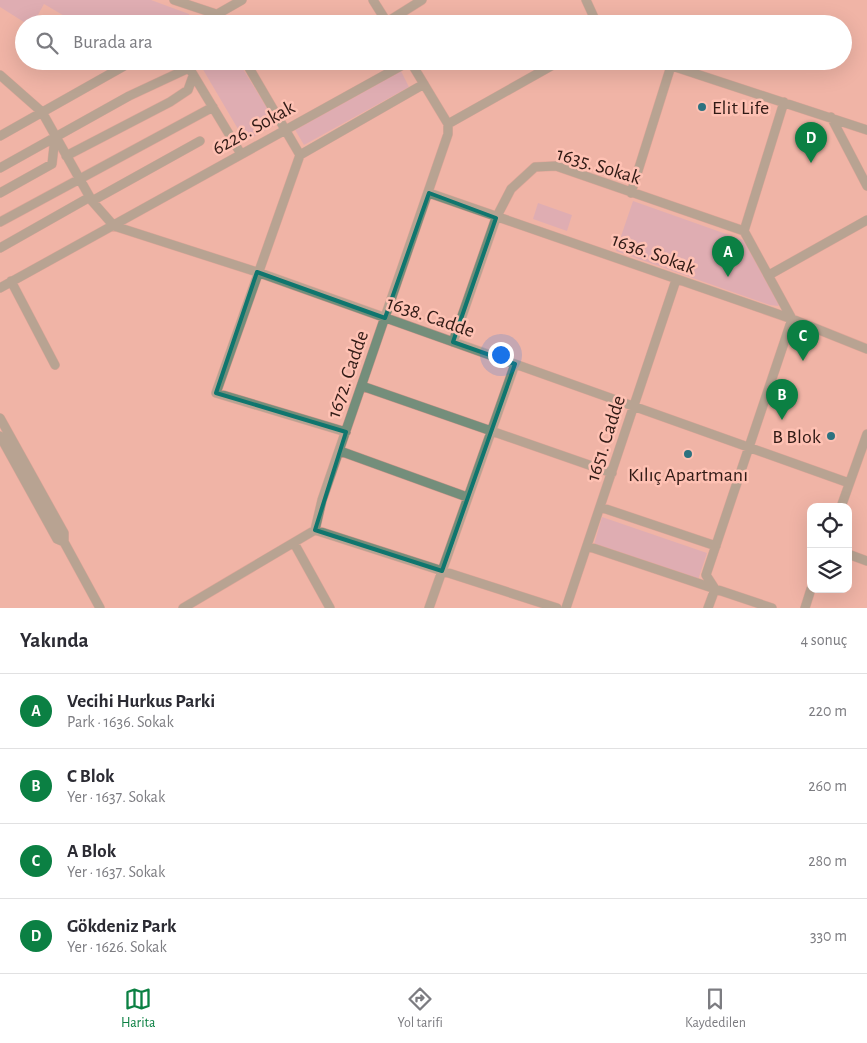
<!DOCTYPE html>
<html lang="tr">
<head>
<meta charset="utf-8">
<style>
  body { margin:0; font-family:"Alegreya Sans",sans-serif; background:#f7f7f7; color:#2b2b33 }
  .controls { position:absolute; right:15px; bottom:15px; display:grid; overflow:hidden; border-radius:10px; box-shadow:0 5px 20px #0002 }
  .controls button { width:45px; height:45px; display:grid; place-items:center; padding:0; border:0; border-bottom:1px solid #e1e1e2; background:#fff; color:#2b2b33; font:25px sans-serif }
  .you { position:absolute; left:500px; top:354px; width:18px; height:18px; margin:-12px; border:4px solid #fff; border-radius:50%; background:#1a73e8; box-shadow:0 0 0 8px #1a73e833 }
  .badge { display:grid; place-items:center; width:32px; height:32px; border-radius:50%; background:#0b8043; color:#fff; font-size:16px; font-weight:700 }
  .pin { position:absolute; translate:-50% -41px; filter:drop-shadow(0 1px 2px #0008) }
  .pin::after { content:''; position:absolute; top:26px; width:18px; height:15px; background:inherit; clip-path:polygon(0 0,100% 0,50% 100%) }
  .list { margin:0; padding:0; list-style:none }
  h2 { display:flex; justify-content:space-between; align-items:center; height:65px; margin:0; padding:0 20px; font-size:21px }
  h2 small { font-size:16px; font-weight:400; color:#7c7c81 }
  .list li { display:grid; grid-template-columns:32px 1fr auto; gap:15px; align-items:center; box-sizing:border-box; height:75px; padding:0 20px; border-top:1px solid #e1e1e2 }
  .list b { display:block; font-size:19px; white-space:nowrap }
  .list p { margin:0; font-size:16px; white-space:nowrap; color:#7c7c81 }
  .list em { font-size:16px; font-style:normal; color:#7c7c81 }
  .icon { flex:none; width:28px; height:28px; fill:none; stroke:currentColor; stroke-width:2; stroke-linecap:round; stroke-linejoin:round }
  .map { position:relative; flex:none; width:867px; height:608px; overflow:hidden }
  .search { position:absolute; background:#fff; box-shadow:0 5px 20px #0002; left:15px; right:15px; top:15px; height:55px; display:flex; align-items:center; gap:12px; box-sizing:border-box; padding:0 18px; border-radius:28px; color:#7c7c81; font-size:19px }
  .sheet { height:365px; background:#fff }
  nav { display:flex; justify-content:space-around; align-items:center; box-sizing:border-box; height:70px; border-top:1px solid #e1e1e2; background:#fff; font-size:14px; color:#7c7c81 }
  nav a { display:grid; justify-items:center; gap:2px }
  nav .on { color:#0b8043 }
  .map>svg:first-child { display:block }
</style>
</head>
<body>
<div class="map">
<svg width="867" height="608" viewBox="0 0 867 608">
  <rect width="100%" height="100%" fill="#f0b4a6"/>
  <path fill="#caa5c2" d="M0,0H151L189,14L190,19L182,24H78L44,4L33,24H27L0,7Z
    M198,61H238L277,124L245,141Z
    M401,71L409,87L304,145L294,128Z
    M633,201L746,241L781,303L778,306L770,305L616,251Z
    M538,203L572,215L567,231L533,219Z
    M602,517L707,553L697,583L593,548Z"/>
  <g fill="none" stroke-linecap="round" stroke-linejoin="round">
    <defs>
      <path id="minor" d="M174,0L216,14
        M373,0L388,24
        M586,0L597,24
        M216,14L222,24
        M387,22L422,0
        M200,24L242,0
        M185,61L241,154
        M245,61L300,155
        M657,61L867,130
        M0,75L42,112L92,201L114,226
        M831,117L867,186
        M448,124L560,61
        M0,136L133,61
        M300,155L216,393L346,432
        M300,155L424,84
        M66,156L170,102L188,90L193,76
        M0,168L129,96L189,68
        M0,193L52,164L55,137
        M429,193L792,319L867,349
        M631,193L671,66
        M92,201L200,141
        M0,222L213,107
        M114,226L257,272L849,483
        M744,231L784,102
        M0,248L90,197
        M769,275L867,220
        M11,281L55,365
        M0,288L410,61
        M453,342L496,218L511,189L535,167L556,166L744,231L792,319L706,575L715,589L708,608
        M362,386L612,473
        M0,418L64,533V542L100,608
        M0,436L57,539L64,542
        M340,451L467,497
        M600,507L716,546
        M841,507L867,434
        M315,530L557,608
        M294,543L330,608
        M587,546L772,608
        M848,554L867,561
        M183,608L315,530L322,500L448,134V124L410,61
        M429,608L515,364
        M566,608L676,280
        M805,608L811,589"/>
    </defs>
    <use href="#minor" stroke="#ca9589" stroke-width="10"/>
    <use href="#minor" stroke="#748e7b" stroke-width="9"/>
  </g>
  <path d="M0 0H867V608H0ZM429,193L496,218L453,342L515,364L442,571L315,530L346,432L216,393L257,272L385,318Z" fill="#f0b4a6" fill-opacity=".55" fill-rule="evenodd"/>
  <path fill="none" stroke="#0f766e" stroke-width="4" stroke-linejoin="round" d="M429,193L496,218L453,342L515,364L442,571L315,530L346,432L216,393L257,272L385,318Z"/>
  <g fill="#2c7280" stroke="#fec1b3" stroke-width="2">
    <circle cx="702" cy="107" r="5"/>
    <circle cx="831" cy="436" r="5"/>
    <circle cx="688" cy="454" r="5"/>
  </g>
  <g text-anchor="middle" stroke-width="5" stroke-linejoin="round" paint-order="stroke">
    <g font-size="20" fill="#301a15" stroke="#fec1b3" text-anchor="start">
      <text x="712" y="114">Elit Life</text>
      <text x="821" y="443" text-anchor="end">B Blok</text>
      <text x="688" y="481" text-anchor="middle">Kılıç Apartmanı</text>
    </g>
    <g font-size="20" fill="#301a15" stroke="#fec1b3">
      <text transform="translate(253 127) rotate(-29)" y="7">6226. Sokak</text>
      <text transform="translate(599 165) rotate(17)" y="7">1635. Sokak</text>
      <text transform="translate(654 253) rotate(20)" y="7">1636. Sokak</text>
      <text transform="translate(431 316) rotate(19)" y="7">1638. Cadde</text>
      <text transform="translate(347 374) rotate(-71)" y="7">1672. Cadde</text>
      <text transform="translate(605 438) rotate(-72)" y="7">1651. Cadde</text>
    </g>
  </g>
</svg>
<div class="controls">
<button><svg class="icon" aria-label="locate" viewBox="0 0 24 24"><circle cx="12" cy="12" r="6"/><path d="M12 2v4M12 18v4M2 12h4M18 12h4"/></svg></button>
<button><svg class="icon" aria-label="layers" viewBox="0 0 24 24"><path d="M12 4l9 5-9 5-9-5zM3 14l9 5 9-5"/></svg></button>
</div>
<div class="you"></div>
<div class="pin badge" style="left:728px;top:277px">A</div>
<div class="pin badge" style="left:782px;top:420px">B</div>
<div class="pin badge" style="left:803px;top:361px">C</div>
<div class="pin badge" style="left:811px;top:163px">D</div>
<div class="search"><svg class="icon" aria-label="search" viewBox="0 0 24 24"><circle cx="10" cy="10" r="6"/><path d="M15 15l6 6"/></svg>Burada ara</div>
</div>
<section class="sheet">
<h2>Yakında<small>4 sonuç</small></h2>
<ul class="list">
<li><span class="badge">A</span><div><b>Vecihi Hurkus Parki</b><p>Park · 1636. Sokak</p></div><em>220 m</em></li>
<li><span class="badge">B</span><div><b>C Blok</b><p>Yer · 1637. Sokak</p></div><em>260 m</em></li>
<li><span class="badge">C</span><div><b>A Blok</b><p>Yer · 1637. Sokak</p></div><em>280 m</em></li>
<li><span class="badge">D</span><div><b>Gökdeniz Park</b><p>Yer · 1626. Sokak</p></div><em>330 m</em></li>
</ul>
</section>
<nav>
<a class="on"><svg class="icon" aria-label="map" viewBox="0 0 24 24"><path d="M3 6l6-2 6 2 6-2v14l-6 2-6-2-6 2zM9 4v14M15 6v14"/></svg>Harita</a>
<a><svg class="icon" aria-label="directions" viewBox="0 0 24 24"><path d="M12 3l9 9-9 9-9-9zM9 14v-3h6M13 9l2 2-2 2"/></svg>Yol tarifi</a>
<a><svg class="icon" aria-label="saved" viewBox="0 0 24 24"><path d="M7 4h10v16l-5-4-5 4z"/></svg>Kaydedilen</a>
</nav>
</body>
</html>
